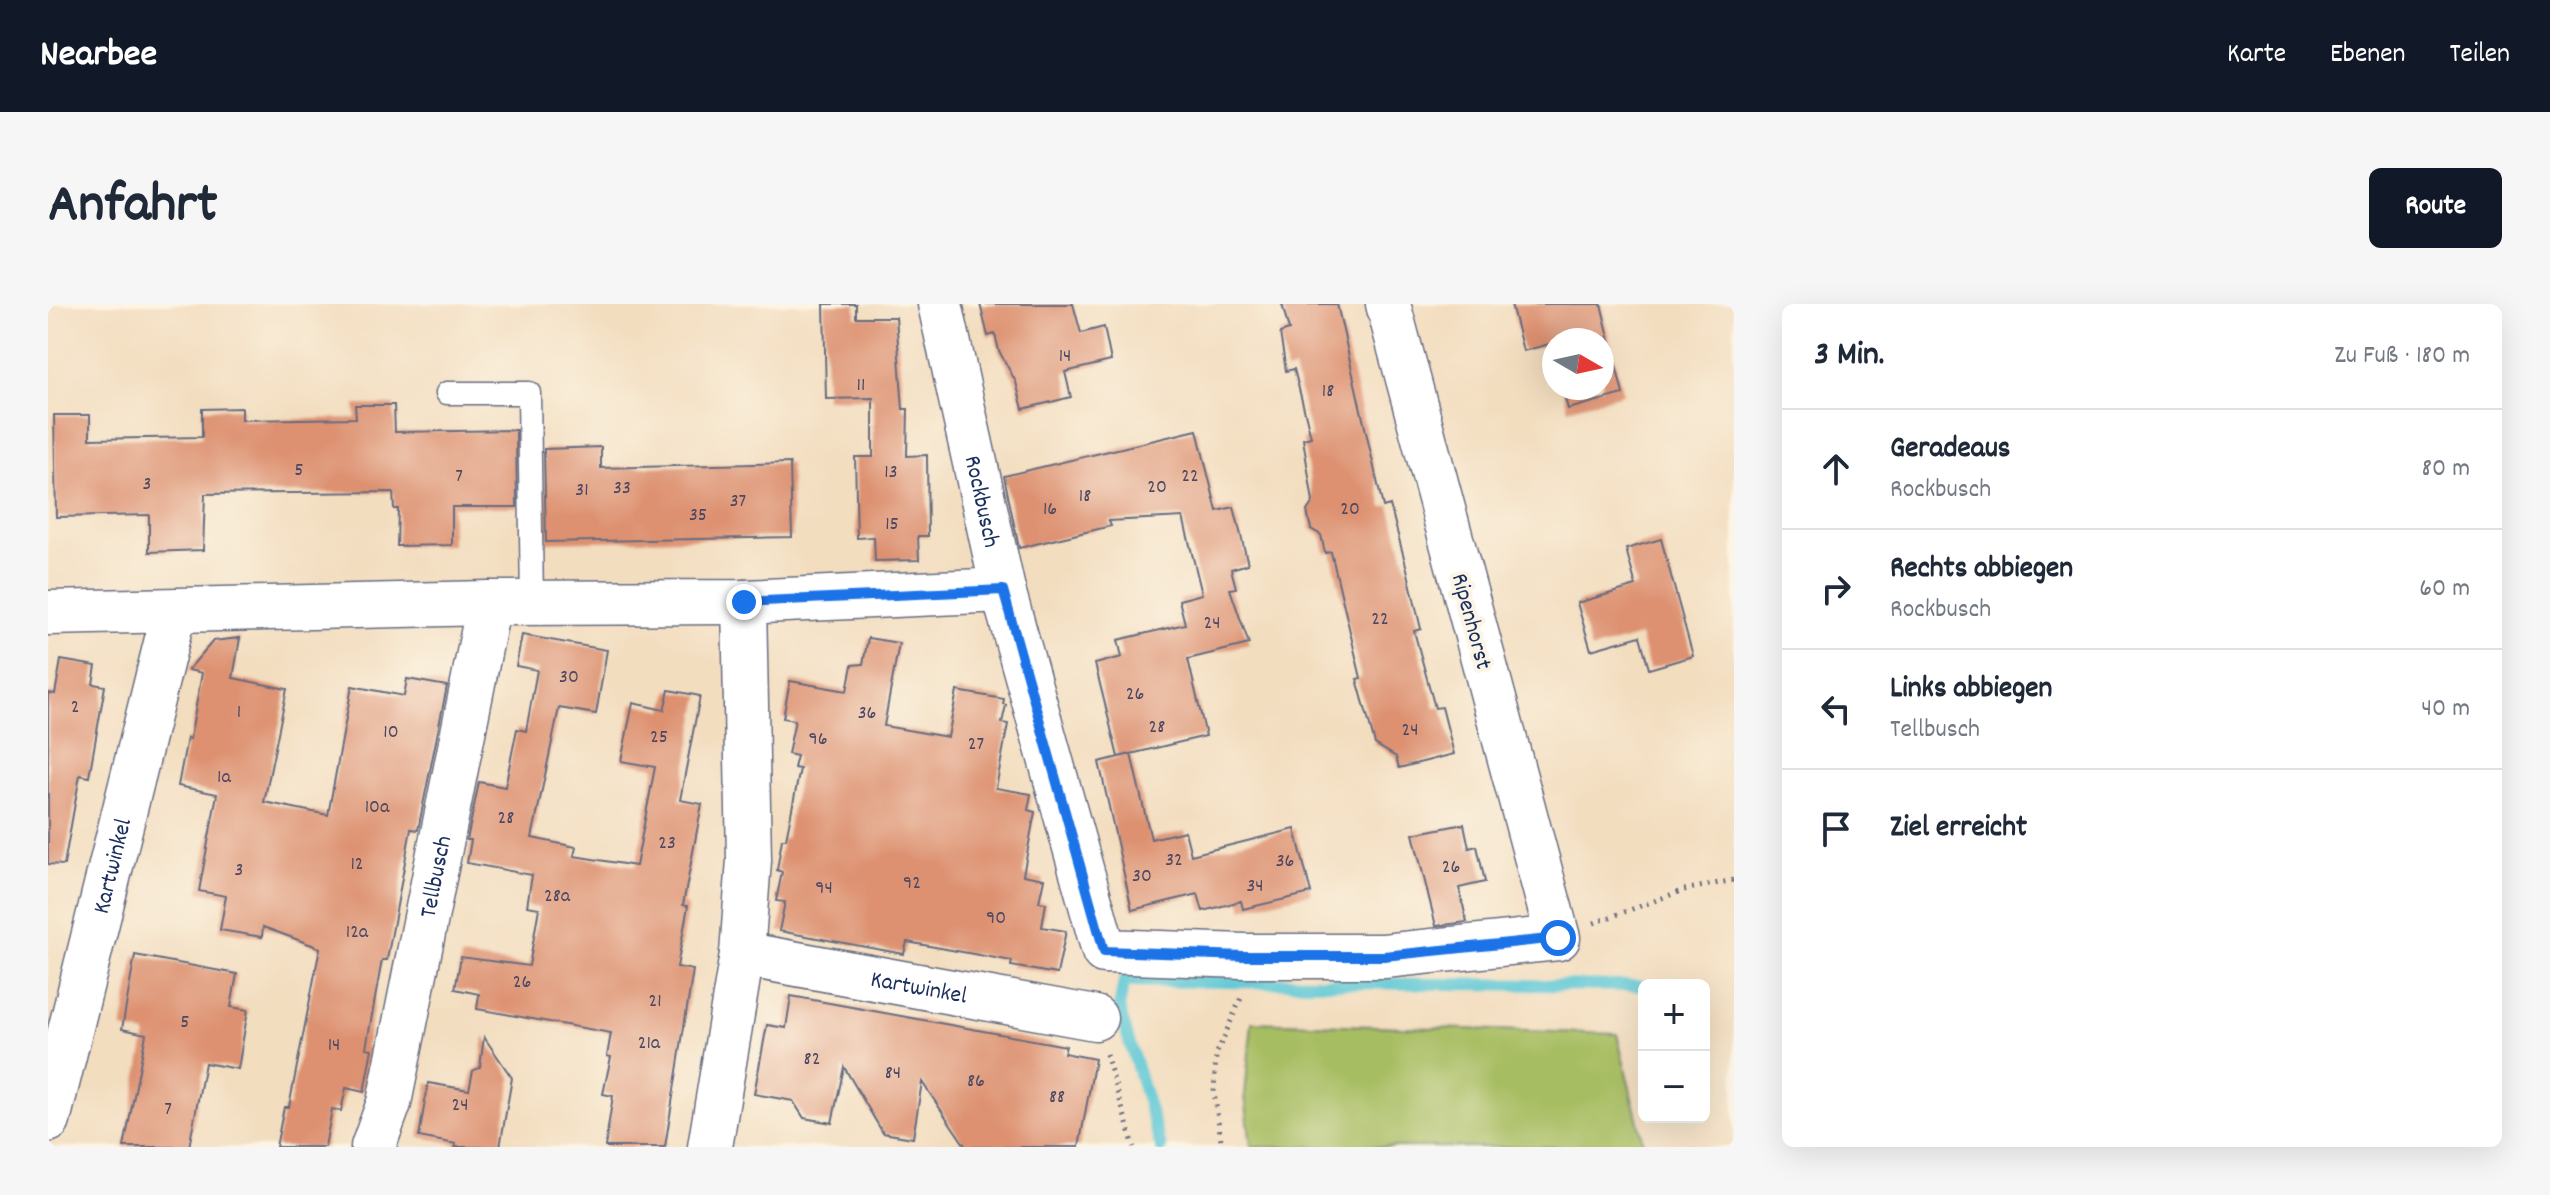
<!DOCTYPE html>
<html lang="de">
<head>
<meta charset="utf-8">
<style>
  body { margin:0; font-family:Dekko,sans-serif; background:#f6f6f7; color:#1f2937 }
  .controls { position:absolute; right:24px; bottom:24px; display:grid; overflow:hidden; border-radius:12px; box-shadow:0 8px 32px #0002 }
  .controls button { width:72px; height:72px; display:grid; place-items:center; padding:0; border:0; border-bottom:2px solid #e0e1e3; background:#fff; color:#1f2937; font:40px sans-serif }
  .compass { position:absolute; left:1494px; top:24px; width:72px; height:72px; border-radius:50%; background:#fff; box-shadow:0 8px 32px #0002; rotate:99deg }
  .stop { position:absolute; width:24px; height:24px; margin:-18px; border:6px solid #1a73e8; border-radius:50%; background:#fff }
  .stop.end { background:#1a73e8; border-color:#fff; box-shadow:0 2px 8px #0008 }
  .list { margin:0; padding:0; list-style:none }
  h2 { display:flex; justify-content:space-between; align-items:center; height:104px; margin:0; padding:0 32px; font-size:34px }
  h2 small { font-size:26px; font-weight:400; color:#747a83 }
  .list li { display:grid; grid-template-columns:52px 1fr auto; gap:24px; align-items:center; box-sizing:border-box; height:120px; padding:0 32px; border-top:2px solid #e0e1e3 }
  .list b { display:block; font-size:30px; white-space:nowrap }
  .list p { margin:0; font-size:26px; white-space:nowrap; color:#747a83 }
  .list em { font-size:26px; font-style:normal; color:#747a83 }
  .icon { flex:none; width:44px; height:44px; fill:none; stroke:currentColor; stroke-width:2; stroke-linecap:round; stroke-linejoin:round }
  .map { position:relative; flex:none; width:1686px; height:843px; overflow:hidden; border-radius:12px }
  header { display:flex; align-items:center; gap:48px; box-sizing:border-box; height:112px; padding:0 40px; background:#111827; color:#fff }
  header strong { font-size:38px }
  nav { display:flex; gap:44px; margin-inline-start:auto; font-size:28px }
  .intro { display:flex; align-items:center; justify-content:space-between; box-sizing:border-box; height:192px; padding:0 48px }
  h1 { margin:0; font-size:56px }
  .button { padding:20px 36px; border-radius:12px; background:#111827; color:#fff; font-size:28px; font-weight:700 }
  main { display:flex; gap:48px; padding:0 48px }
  aside { flex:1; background:#fff; border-radius:12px; box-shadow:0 8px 32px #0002 }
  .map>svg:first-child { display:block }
</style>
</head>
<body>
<header>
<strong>Nearbee</strong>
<nav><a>Karte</a><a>Ebenen</a><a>Teilen</a></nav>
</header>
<div class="intro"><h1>Anfahrt</h1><a class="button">Route</a></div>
<main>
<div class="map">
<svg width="1686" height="843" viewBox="0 0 1686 843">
  <rect width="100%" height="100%" fill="#fcf5e5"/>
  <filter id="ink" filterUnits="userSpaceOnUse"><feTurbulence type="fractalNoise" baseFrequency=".0125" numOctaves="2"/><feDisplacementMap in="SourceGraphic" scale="16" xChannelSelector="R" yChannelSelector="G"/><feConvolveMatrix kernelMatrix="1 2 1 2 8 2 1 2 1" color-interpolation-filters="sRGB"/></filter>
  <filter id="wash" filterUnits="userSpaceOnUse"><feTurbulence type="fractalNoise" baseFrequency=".006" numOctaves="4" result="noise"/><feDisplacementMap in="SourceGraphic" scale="32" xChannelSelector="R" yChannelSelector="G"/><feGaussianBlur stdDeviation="1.8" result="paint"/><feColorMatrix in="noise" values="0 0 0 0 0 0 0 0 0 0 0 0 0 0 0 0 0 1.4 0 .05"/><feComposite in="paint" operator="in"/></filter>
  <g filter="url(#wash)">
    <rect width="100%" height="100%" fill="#f3ddbf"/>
    <path fill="#a7bd62" stroke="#617660" stroke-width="2" d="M1204,718L1569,730L1596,843H1203L1197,791Z"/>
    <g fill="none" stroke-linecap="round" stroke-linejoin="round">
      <path stroke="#5bc7d5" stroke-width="12" d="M1113,843L1071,704L1076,677L1596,682"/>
    </g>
    <g id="blocks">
      <path fill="#dd9171" d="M776,0H808V13H848L855,105H860L859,152L879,151L880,232H870L871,256L827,257L826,233L809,234L807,153H825V94L778,95Z
        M932,0H1025L1033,29L1056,23L1063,57L1017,68L1023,93L975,105L968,78L951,47L947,30L940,32Z
        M1234,0H1289L1335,203L1342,201L1359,265L1373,325L1366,327L1387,404L1394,403L1406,450L1351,464L1348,453L1327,440L1309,375L1313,374L1283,248L1277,249L1273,231L1263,225L1259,207L1265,198L1255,135L1263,133L1246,65L1238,67L1232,29L1241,26Z
        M1463,0H1553L1575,90L1520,105L1514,84H1554V36H1506V54L1502,40L1475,47Z
        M307,101H346L347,128L468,126L469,203H404V241L349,242L350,205H346L345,188L157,190L155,246L101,248V211L8,213L6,111H42V135L154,133V105L194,104V116L308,114Z
        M1149,126L1169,207L1186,203L1200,260L1183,265L1188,284L1182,285L1201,340L1140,355L1158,432L1070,453L1047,360L1074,353L1070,336L1137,320L1131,296L1154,290L1135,213L1061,217L1063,222L971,244L956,172Z
        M553,143V164L742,159L744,233L498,238L496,145Z
        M1613,235L1645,352L1601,365L1592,332L1543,346L1529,299L1588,282L1578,245Z
        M474,331L559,346L548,410L511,404L484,534L528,543L526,552L588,562L607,463L573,457L585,399L616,406L621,386L652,392L632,496L654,500L635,601L640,602L629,663L645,666L617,843H557L565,792L555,790L563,753L559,752L563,729L429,705L431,690L407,685L413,653L481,662L491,604L479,602L484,571L419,559L423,536H419L431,478L457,483L469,425L478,427L489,366L468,362Z
        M192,334L185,374L239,385L216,498L280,511L304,382L356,392L359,375L399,382L370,526L363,525L339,656H334L318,744L324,745L316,788L298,784L293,807L284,805L277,843H228L236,803H241L272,644L215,623L214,633L172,626L178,592L151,587L169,490L130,482L139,434L142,435L154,369L140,366L165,337Z
        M820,334L851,339L836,422L900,433L909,387L956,395L955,400L958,401L954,419L960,420L948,484L983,490L980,506L987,508L975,571L996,575L991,598L998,599L994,623L1018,627L1009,670L963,662L964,657L859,638L856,650L731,627L737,598L728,597L734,568L729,566L734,535H738L752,465L746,464L749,452L740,450L747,416L735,414L742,377L799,387L804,361L815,360Z
        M13,356L48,362L45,380L57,382L41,473L32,471L16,561L0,560V389L7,390Z
        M1083,450L1103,535L1137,527L1143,551L1247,525L1263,589L1195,605L1193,597L1155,607L1150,590L1084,606L1051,458Z
        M1416,520L1421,544L1429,542L1437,578L1411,584L1419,618L1388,622L1365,530Z
        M87,651L189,670L183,703L200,706L190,765L157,759L141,843H76L98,730L74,725Z
        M743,692L1018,742L1016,749L1047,755L1031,843H918L874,778L865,834L835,829L796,763L784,819L756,814L745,797L706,790L719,721L738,724Z
        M436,733L464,774L452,843H407L408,840L371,833L380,779L421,786L425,767L432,763Z"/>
    </g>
  </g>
  <g filter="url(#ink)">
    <use href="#blocks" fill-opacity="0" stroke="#676c80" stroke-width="2"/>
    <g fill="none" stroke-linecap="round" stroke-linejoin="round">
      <defs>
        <path id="service" d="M399,89H481L484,299"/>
        <g id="minor">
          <path id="s1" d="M892,0L955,286L1056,647L1196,652H1336L1510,634L1340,0"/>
          <path d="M0,309L441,299L696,298L955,286"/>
          <path id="s2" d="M694,650L1047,714"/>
          <path id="s3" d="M0,816L126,307"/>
          <path id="s4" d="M325,843L341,799L441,299"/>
          <path d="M662,843L694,650L701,556L696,298"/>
        </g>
      </defs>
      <use href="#service" stroke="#676c80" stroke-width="25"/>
      <use href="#minor" stroke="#676c80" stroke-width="47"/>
      <path stroke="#676c80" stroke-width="5" stroke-dasharray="2 6" stroke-linecap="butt" d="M1546,619L1636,586L1686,576
        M1058,750L1086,843
        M1174,843L1166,788L1168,751L1193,694"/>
      <use href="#service" stroke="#fff" stroke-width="22"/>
      <use href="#minor" stroke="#fff" stroke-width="44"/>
    </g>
  </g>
  <g fill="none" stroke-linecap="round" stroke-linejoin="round" filter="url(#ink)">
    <path stroke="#1a73e8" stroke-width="10" d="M696,298L955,286L1056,647L1196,652H1336L1510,634"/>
  </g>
  <g text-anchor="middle" stroke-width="8" stroke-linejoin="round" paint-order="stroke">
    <g font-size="20" fill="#4c4863">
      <text x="1017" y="57">14</text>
      <text x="813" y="86">11</text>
      <text x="1280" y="92">18</text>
      <text x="251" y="171">5</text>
      <text x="843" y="173">13</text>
      <text x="411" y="177">7</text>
      <text x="1142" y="177">22</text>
      <text x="99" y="185">3</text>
      <text x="1109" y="188">20</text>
      <text x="574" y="189">33</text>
      <text x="534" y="191">31</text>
      <text x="1037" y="197">18</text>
      <text x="690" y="202">37</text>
      <text x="1002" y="210">16</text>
      <text x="1302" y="210">20</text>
      <text x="650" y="216">35</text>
      <text x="844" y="225">15</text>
      <text x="1332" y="320">22</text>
      <text x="1164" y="324">24</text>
      <text x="521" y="378">30</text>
      <text x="1087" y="395">26</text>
      <text x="27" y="408">2</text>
      <text x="191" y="413">1</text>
      <text x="819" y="414">36</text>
      <text x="1109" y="428">28</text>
      <text x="1362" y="431">24</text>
      <text x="343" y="433">10</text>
      <text x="611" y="438">25</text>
      <text x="770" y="440">96</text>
      <text x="928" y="445">27</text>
      <text x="176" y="478">1a</text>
      <text x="329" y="508">10a</text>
      <text x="458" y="519">28</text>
      <text x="619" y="544">23</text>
      <text x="1126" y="561">32</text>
      <text x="1237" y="562">36</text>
      <text x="309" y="565">12</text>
      <text x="1403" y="568">26</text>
      <text x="191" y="571">3</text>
      <text x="1094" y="577">30</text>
      <text x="864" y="584">92</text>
      <text x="1207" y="587">34</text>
      <text x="776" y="589">94</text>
      <text x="509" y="597">28a</text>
      <text x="948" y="619">90</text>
      <text x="309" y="633">12a</text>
      <text x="474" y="683">26</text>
      <text x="607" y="702">21</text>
      <text x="137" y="723">5</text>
      <text x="601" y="744">21a</text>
      <text x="286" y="746">14</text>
      <text x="764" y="760">82</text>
      <text x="845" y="774">84</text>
      <text x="928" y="782">86</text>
      <text x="1009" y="798">88</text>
      <text x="412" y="806">24</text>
      <text x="120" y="810">7</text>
    </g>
    <g font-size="24" fill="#1b2f5e" stroke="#fcf5e5">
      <text dy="8" stroke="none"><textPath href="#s1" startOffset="202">Rockbusch</textPath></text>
      <text transform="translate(1425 317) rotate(75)" y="8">Ripenhorst</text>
      <text dy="8" stroke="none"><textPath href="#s3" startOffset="262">Kartwinkel</textPath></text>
      <text dy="8" stroke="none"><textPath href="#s4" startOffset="278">Tellbusch</textPath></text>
      <text dy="8" stroke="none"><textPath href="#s2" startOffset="180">Kartwinkel</textPath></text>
    </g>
  </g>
</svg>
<div class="controls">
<button>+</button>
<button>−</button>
</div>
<svg class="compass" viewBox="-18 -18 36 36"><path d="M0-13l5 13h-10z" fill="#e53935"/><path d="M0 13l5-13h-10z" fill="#747a83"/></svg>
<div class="stop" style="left:1510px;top:634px"></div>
<div class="stop end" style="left:696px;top:298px"></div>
</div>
<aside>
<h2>3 Min.<small>Zu Fuß · 180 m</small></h2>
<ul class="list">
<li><svg class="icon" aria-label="ahead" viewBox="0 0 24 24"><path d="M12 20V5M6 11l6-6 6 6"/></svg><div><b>Geradeaus</b><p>Rockbusch</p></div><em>80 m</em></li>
<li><svg class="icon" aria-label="right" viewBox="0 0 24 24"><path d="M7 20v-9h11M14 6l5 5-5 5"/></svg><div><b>Rechts abbiegen</b><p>Rockbusch</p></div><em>60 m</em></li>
<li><svg class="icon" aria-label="left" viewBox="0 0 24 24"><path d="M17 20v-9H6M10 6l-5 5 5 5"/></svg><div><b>Links abbiegen</b><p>Tellbusch</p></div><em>40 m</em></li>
<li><svg class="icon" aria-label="arrive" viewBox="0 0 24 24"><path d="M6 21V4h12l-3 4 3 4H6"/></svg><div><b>Ziel erreicht</b></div></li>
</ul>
</aside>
</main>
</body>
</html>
